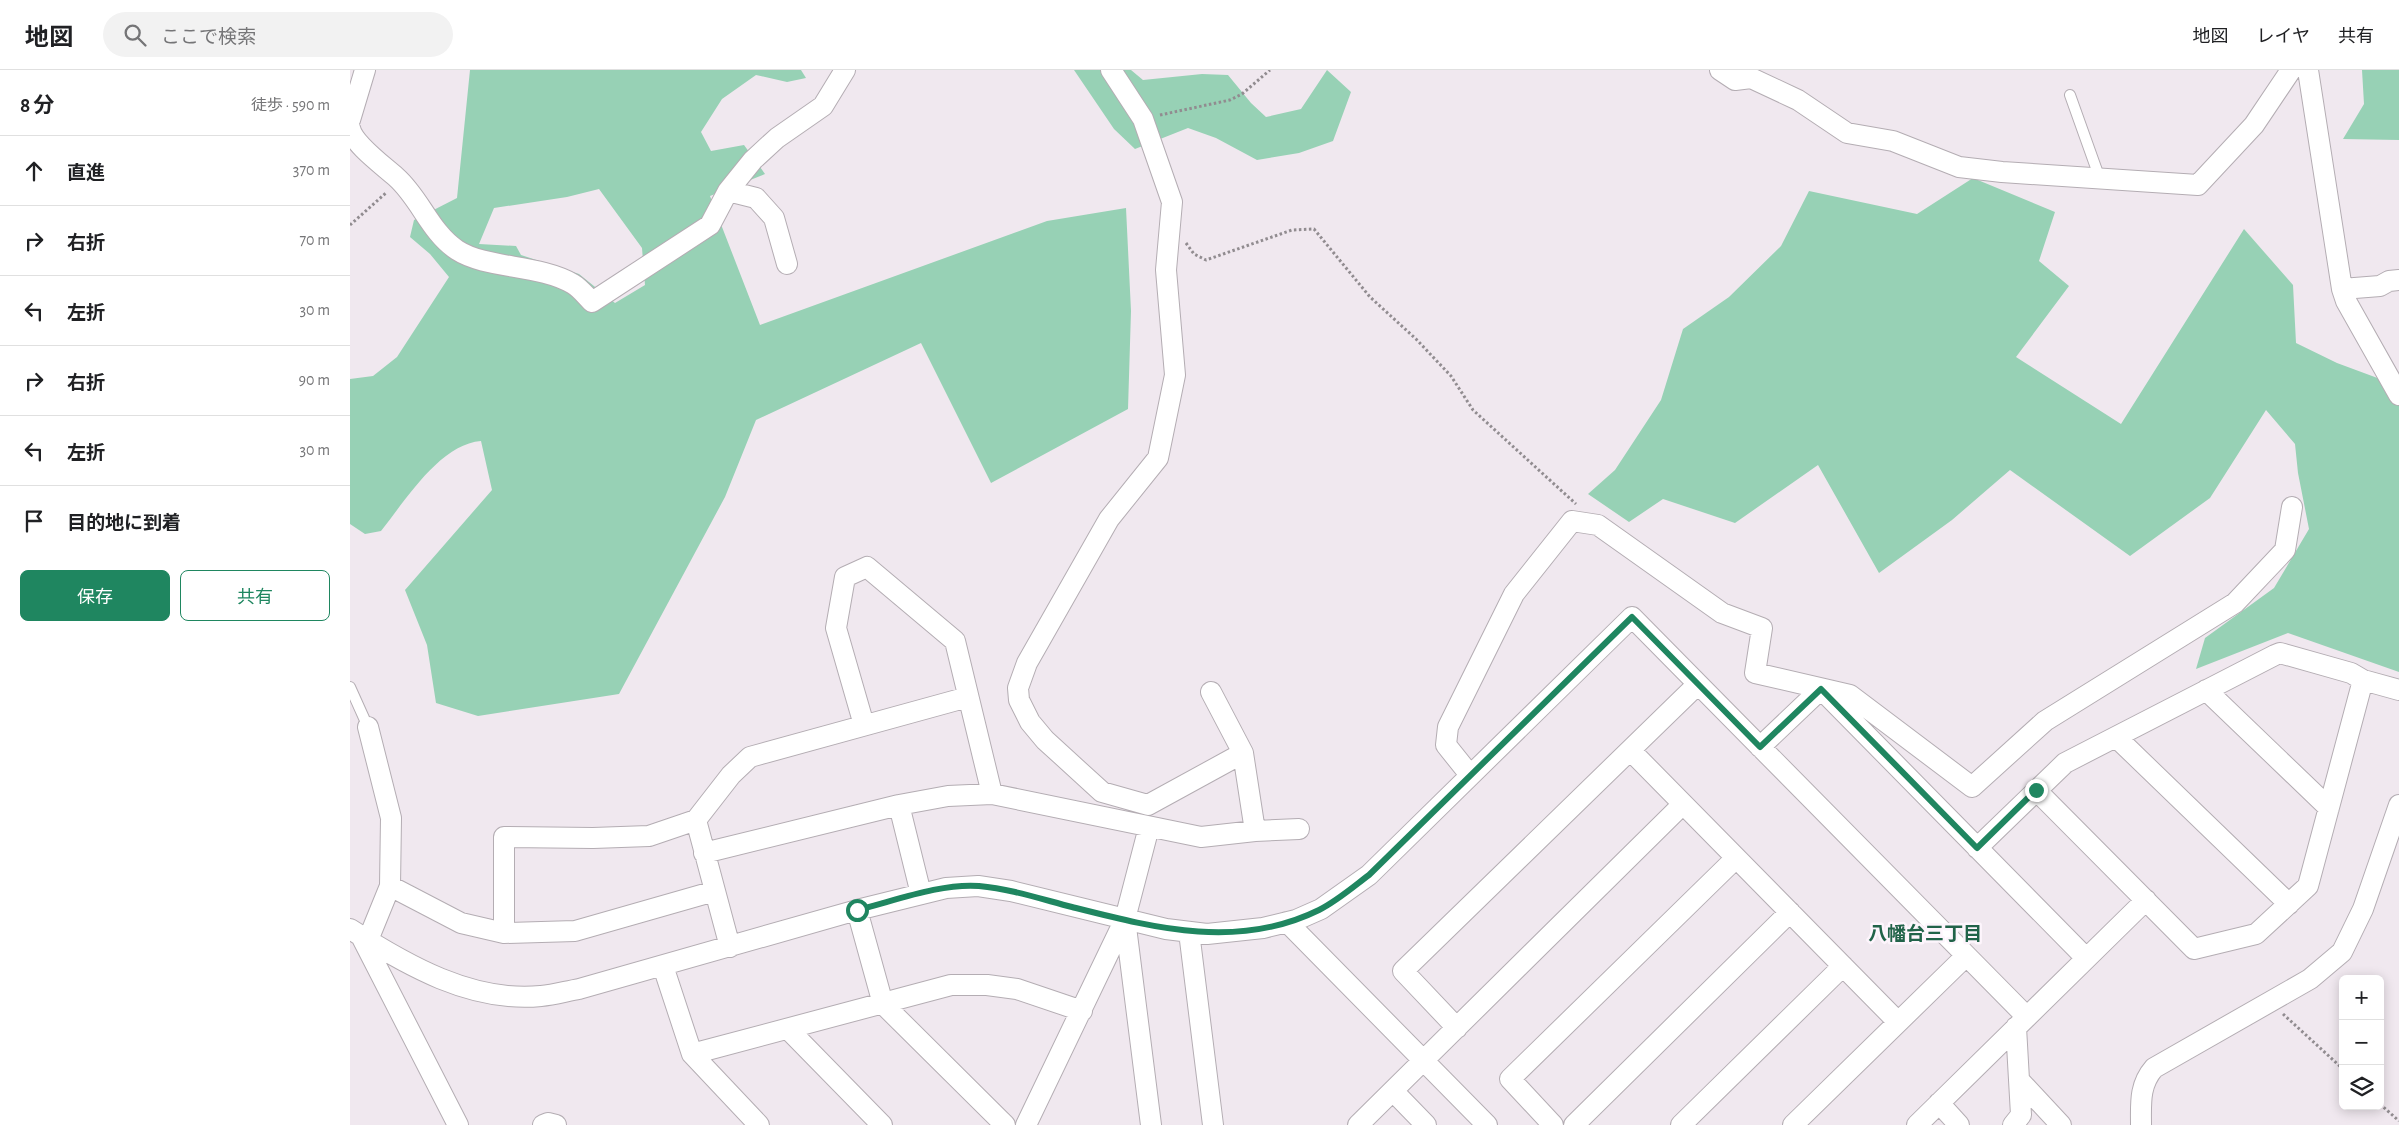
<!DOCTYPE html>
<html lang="ja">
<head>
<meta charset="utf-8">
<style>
  body { margin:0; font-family:"Alegreya Sans","Noto Sans JP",sans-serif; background:#f2f2f2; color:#202124 }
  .controls { position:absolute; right:15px; bottom:15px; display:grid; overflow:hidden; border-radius:8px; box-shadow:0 2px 12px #0003 }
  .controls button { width:45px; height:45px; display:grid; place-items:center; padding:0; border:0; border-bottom:1px solid #e0e0e0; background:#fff; color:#202124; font:25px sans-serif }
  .stop { position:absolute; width:15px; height:15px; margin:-11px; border:4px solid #1f8660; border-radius:50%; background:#fff }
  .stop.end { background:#1f8660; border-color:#fff; box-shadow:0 1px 5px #0008 }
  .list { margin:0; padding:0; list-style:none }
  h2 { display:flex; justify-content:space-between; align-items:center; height:65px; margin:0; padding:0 20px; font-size:21px }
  h2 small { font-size:16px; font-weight:400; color:#757577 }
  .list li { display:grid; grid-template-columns:32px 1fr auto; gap:15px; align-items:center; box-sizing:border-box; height:70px; padding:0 20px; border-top:1px solid #e0e0e0 }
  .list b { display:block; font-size:19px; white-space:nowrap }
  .list em { font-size:16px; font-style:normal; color:#757577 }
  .actions { display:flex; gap:10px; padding:15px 20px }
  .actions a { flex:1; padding:11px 0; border:1px solid #1f8660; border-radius:8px; text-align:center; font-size:18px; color:#1f8660 }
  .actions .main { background:#1f8660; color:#fff }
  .icon { flex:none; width:28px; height:28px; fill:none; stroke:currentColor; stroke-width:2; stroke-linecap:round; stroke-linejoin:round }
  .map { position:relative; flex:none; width:2049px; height:1055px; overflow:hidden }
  header { display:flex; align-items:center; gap:30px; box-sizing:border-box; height:70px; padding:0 25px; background:#fff; border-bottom:1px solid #e0e0e0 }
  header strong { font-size:24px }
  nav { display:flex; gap:28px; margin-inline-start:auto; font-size:18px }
  .search { width:350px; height:45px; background:#f2f2f2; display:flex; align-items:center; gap:12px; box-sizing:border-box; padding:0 18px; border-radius:28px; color:#757577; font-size:19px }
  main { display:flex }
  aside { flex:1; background:#fff }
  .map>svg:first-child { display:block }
</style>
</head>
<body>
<header>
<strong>地図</strong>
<div class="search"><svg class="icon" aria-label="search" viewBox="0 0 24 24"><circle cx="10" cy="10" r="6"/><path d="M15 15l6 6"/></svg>ここで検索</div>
<nav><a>地図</a><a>レイヤ</a><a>共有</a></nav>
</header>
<main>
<aside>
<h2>8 分<small>徒歩 · 590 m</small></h2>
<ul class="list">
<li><svg class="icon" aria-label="ahead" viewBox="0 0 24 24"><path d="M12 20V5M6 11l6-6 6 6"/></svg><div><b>直進</b></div><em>370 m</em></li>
<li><svg class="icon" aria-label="right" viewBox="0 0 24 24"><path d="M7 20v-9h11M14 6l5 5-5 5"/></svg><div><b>右折</b></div><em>70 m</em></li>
<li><svg class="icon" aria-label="left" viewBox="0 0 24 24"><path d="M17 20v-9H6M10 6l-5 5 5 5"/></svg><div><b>左折</b></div><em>30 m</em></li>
<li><svg class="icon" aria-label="right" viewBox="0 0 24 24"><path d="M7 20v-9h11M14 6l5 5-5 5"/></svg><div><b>右折</b></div><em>90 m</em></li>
<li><svg class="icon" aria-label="left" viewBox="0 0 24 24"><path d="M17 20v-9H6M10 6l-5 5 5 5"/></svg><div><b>左折</b></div><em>30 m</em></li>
<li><svg class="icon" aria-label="arrive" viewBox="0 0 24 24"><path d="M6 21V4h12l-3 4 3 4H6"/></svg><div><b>目的地に到着</b></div></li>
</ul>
<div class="actions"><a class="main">保存</a><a>共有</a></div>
</aside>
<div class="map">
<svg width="2049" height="1055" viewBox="0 0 2049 1055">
  <rect width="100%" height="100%" fill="#f0e8ef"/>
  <path fill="#97d1b5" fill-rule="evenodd" d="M120,0H451L456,8L437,12L406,5L372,29L351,62L361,81L394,75L415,104L360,126L410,255L697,151L776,138L781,241L778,339L641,413L571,273L406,350L375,427L269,624L128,646L86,633L77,575L55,520L142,420L131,371C90,374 55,431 31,461L15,464L0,454V309L23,306L47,287L99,207L80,184L60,167L64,150L107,128ZM249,119L292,178L295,215L265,233L229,204L171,185L166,176L129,174L144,138L217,127Z
    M724,0H781L793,10L852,4L878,5L901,33L916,47L951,39L977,0L1001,22L983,71L949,83L907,90L866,68L838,58L785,79L764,59Z
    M2012,0H2049V70L1993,69L2014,34Z
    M1623,108L1705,142L1689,191L1719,216L1666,287L1771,354L1894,159L1943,215L1946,273L1987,293L2049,316V602L1938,563L1846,599L1855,568L1924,518L1959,459L1948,403L1945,374L1916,340L1860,428L1780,486L1660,400L1602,450L1529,503L1468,395L1385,453L1313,429L1279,452L1238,424L1265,400L1311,330L1333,259L1379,227L1431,176L1459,121L1567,144Z"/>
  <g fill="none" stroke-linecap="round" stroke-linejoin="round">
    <defs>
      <path id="lane" d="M1720,25L1750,109
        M0,617L18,657"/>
      <path id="street" d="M761,0L793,49L822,132L816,200L825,305L808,388L759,449L677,593L668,618L669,630L680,652L695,670L752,722L798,735L893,683
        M1370,0L1385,10L1401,8L1448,30L1497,63L1543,71L1609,97L1652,102L1848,115L1904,55L1941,0
        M1958,0L1992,219L1996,231L2049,325
        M0,50L15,0
        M0,58C3,74 34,96 46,107C70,128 80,162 107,180C136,199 189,194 223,214C230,218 236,226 242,232L360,155L378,121L403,90L427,68L473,36L495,0
        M378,121L406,128L424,148L437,194
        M1992,219L2030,216L2039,211L2049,210
        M1471,619L1736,888
        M1856,620L1979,738
        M861,622L893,683L905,761
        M514,655L486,558L495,507L517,497L605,571L642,724
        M18,657L41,748L40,816L18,870
        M1766,667L1939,834
        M1410,677L1471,619
        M1280,680L1548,952
        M1120,705L1096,675L1098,657L1164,524L1222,451L1248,455L1372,543L1412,558L1405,603L1500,625L1622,717L1695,651L1885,533L1935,480L1942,437
        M1686,720L1844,879L1906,864L1958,816L2013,610
        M549,735L571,824
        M1627,778L1715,693L1925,585L1930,583L2001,603L2013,610L2049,620
        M354,783L549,735L598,726L642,724L851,767L905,761L949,759
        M40,816L111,853L154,863L225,861L365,821
        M507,840L533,934L655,1055
        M775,849L801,1055
        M937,852L1137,1055
        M0,859C56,895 122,933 191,926C204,925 217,921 229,919L507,840L596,818L628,816L661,821L816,859L857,864L913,858L946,850L971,839L1019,805L1282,547L1677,947
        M839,862L863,1055
        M154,863V767L243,768L299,766L346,750
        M11,866L108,1055
        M380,877L346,750L381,705L400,687L618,627
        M313,896L342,984L409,1055
        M1107,958L1053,901L1348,614
        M438,959L532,1055
        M342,984L601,915H637L667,919L732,941
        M1669,1010L1711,1055
        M1043,1021L1076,1055
        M1589,1033L1609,1055
        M193,1055L198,1053L206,1055
        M676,1055L775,849L799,757
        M1008,1055L1333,734
        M1203,1055L1160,1009L1386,788
        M1224,1055L1440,842
        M1331,1055L1493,896
        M1443,1055L1616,886
        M1567,1055L1796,830
        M1663,1055L1671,1045L1666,957
        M1791,1055C1791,1034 1789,1015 1804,998L1960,909L1992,882L2013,839L2049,735"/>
    </defs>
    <use href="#lane" stroke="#b4adb3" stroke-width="12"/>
    <use href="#street" stroke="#b4adb3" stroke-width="22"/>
    <path stroke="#918c90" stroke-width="3" stroke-dasharray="2.5 2.5" stroke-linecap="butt" d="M810,45L880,30L892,24L920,0
      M0,155L37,122
      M836,173L844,184L856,190L942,160L964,159L1020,227L1066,269L1101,306L1123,340L1226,434
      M1933,944L1993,999
      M2030,1034L2049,1051"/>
    <use href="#lane" stroke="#fff" stroke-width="10"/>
    <use href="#street" stroke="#fff" stroke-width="20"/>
  </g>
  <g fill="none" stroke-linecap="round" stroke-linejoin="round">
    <path stroke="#1f8660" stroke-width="6" d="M507,840C544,831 591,813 629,816C661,819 691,829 722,837C805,858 888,880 969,840C987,831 1003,817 1019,805L1282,547L1410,677L1471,619L1627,778L1686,720"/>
  </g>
  <g text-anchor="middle" stroke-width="5" stroke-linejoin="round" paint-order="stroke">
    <g font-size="19" font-weight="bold" fill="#216349" stroke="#fdf5fc">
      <text x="1575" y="870">八幡台三丁目</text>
    </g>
  </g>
</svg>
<div class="controls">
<button>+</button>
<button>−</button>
<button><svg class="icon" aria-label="layers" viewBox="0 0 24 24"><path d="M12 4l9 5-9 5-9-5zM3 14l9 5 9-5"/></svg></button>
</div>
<div class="stop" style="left:507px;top:840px"></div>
<div class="stop end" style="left:1686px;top:720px"></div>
</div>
</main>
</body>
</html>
